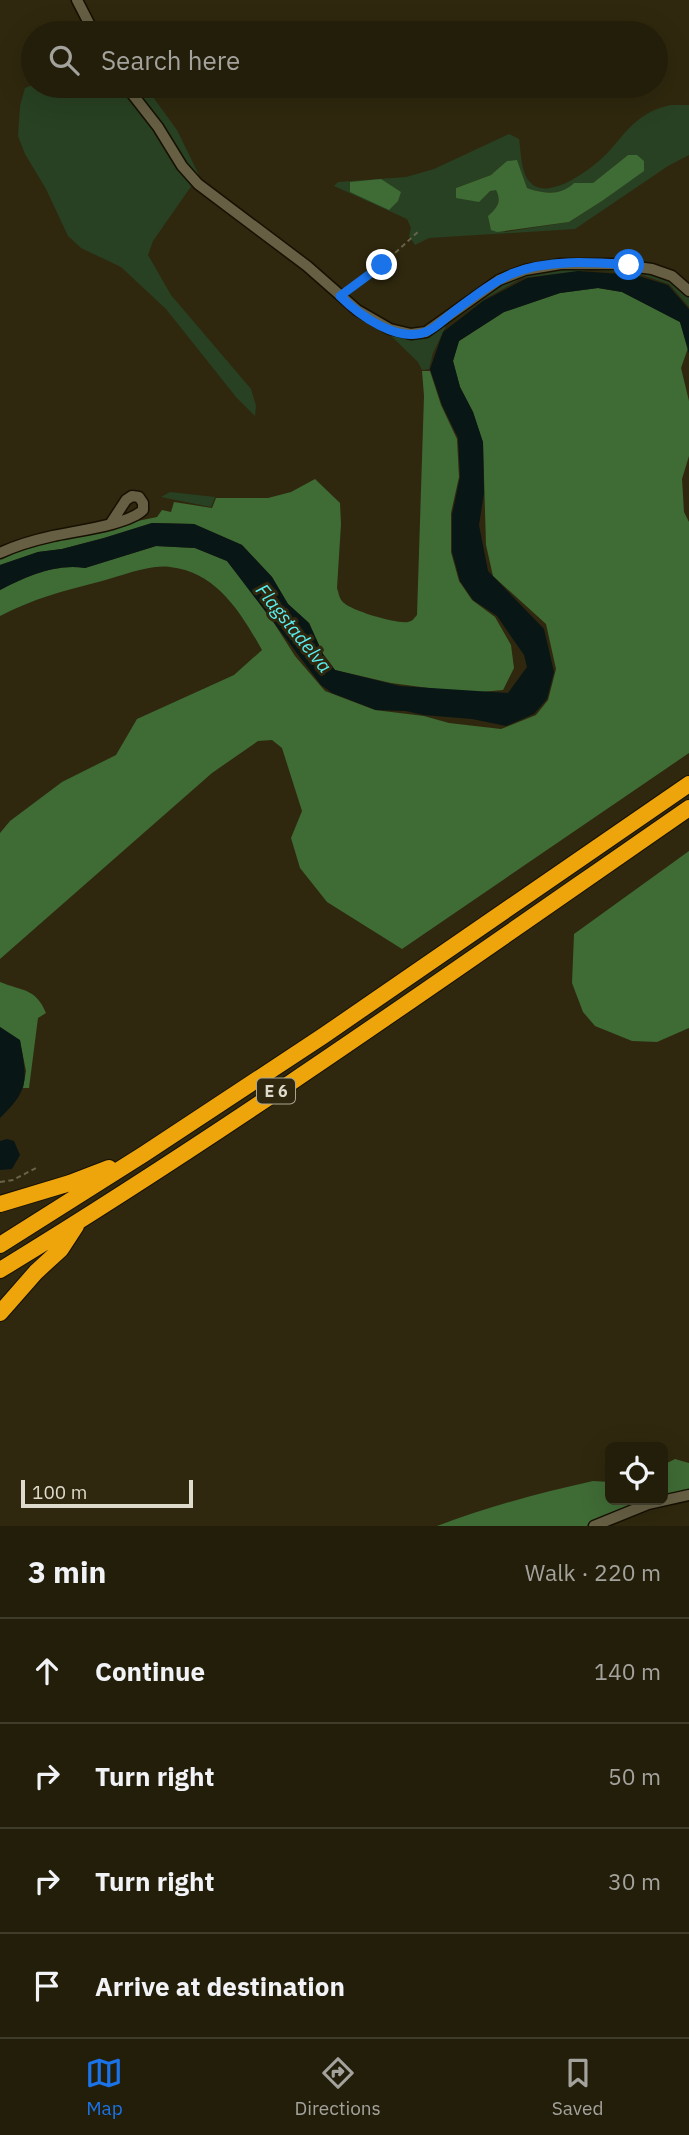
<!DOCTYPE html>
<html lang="en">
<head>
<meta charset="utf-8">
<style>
  body { margin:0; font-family:"IBM Plex Sans",sans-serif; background:#2b2713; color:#f1f3f6 }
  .controls { position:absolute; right:21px; bottom:21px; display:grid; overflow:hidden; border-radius:10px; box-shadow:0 7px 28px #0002 }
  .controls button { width:63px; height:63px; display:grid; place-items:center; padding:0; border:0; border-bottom:2px solid #403c2b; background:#231e0a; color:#f1f3f6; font:35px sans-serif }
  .scale { position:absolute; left:21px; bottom:18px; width:172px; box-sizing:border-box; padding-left:7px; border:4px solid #dfdbcc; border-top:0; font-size:19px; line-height:24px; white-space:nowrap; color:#dfdbcc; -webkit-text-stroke:5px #2f280e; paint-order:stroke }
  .stop { position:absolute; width:21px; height:21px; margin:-16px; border:5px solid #1a73e8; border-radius:50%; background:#fff }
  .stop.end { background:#1a73e8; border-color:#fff; box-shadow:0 2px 7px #0008 }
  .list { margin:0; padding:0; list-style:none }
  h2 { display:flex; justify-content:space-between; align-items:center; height:91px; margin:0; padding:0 28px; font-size:30px }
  h2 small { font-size:23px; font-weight:400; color:#a3a29c }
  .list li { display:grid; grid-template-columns:46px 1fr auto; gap:21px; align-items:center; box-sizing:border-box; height:105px; padding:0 28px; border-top:2px solid #403c2b }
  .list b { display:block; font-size:26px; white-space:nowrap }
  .list em { font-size:23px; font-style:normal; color:#a3a29c }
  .icon { flex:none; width:38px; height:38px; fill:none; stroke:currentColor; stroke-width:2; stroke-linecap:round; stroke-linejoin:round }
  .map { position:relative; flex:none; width:689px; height:1526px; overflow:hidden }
  .search { position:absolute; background:#231e0a; box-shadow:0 7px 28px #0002; left:21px; right:21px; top:21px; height:77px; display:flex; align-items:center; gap:18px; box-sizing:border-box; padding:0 24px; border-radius:38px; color:#a3a29c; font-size:26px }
  .sheet { height:511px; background:#231e0a }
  nav { display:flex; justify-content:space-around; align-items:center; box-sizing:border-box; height:98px; border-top:2px solid #403c2b; background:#231e0a; font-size:19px; color:#a3a29c }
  nav a { display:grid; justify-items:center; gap:4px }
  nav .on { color:#1a73e8 }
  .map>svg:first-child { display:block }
</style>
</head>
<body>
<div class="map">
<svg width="689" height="1526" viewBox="0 0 689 1526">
  <rect width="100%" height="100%" fill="#2f280e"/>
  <path fill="#284122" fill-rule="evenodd" d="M33,85L145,86L177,130L199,175L153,241L148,255L171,295L251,389L256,406L255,416L236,397L166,309L121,267L81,248L68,236L46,189L25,154L18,136L20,106L25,88Z
    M671,105H689V155L668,166L575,229L429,238L415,245L409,236L411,228L407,219L334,186L338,182L406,177L434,169L509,134L519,139C521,151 521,172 529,181C546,202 585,173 600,160C614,148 623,132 637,121C648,112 657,108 671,105ZM628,155L611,194L602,201L569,222L505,232L497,208L499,197L496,189L456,188L491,175L517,161L527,188C544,194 560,196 574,183L592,184Z
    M549,264L658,272L689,295V307L669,284L636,273L590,270L522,278L483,300L446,326L433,353L429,369L422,370L418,362L388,333L423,337L480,292Z
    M170,492L215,497L211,507L161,497Z"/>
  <path fill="#3f6b35" d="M628,155H637L644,161V171L602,201L569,222L497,232L491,230L488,216C497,208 502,202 496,190L490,191L479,202L456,198V188L491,175L507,161L517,160L527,188C544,194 560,196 574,183H593Z
    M381,179L401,192L398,201L389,210L350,192V182Z
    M598,288L622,292L680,322L688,348L681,368L689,401V456L682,479L684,512L689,522V753L402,949L327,902L300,868L291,838L302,811L282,748L272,740L258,741L212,773L0,959V833L10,821L62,782L116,755L137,719L234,675L262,650C241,613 217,572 170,567C149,564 122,576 102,581C66,590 32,599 0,616V590C25,577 56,563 85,568L156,546L195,548L227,561L265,609L295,656L325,691L375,710L424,716L449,723L501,729L536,715L548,700L556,669L546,624L493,576L486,545L483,443L473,412L460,387L453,361L459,341L504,312L560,293Z
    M422,371H430L441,405L457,439L459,477L451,513V552L459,581L472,600L495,617L511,645L514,668L503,690L481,692L436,689L391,683L335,670L323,654L309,623L288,604L272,577L242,545L194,524L152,523L104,538L62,549L38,552L0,565V554L98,529L157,517L162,510L171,512L174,502L212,508L216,498H268L291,492L315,479L340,503L341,524L337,588C339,594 339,599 344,603C353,611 396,624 408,622C413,621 413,619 417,615L424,396Z
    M689,851V1028L657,1042L632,1041L595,1026L583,1012L572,983L574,934Z
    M0,982C22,991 36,988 46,1013L38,1018L29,1088H23L26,1071L20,1041L0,1027Z
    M675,1459L689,1463V1492L663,1497V1465Z
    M593,1481L610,1482V1500H653L587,1526H437C489,1506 540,1493 593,1481Z"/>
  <path fill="#091616" d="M578,271L635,275L668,285L689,309V354L680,322L622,292L598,288L560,293L504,312L459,341L453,361L460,387L473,412L483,442L484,493L479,525L488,571L544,629L554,672L547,699L534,714L506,726L472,719L423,715L406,711L376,710L332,693L321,685L227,561L195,548L156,546L85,568C56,563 25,577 0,590V565L38,552L62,549L104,538L152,523L194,524L242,545L272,577L288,604L309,623L323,654L335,670L400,686L508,693L527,667L524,655L497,616L473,600L460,581L452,552V515L460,477L458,438L442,405L430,369L443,332L483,301L527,278Z
    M0,1027L20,1040C27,1080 30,1089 0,1118Z
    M7,1139L14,1141L20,1155L12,1169L0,1170V1141Z"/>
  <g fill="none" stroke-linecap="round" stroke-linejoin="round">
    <defs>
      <path id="minor" d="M77,0L94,33
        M126,86L158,127L182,166L198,184L307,266L357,310L390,329L411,334L426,332L499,280L525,270L561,264H615L652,269L672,276L689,291
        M0,553C17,545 35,540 53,536C75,531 128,525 143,510V503L139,497L132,496L126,500L111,523
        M594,1526L648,1504L689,1495"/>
      <path id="highway" d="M0,1204L70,1183L109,1168
        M0,1245L144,1154L323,1036L689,784
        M0,1270C236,1126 462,965 689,808
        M0,1313L36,1272L61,1249L76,1226"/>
    </defs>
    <use href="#minor" stroke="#171000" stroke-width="13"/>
    <use href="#highway" stroke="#171000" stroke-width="18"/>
    <path stroke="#69634c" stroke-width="2" stroke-dasharray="5 3.5" stroke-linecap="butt" d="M348,289L382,265L420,230
      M0,1182L13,1180L36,1168"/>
    <use href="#minor" stroke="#665f44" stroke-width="10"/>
    <use href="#highway" stroke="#eea50c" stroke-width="16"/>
  </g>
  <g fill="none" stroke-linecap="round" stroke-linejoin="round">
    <path stroke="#1a73e8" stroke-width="9" d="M382,265L340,296C359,315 397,343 426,332C436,328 444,319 452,313C471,299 489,284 511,274C547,259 591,262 629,265"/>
  </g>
  <g text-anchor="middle" stroke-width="6" stroke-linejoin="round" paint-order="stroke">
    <rect fill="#2f280e" stroke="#aaa593" stroke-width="2" x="257" y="1078.5" width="38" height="25" rx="5"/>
    <g font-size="16" font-weight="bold" fill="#dfdbcc">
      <text x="276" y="1097">E 6</text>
    </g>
    <g font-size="19" font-style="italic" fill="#5aeef0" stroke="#2f280e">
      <text transform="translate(294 628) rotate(51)" y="7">Flagstadelva</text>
    </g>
  </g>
</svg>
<div class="controls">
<button><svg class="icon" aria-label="locate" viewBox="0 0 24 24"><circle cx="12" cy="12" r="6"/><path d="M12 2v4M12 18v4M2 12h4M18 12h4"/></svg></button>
</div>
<div class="scale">100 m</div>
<div class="stop" style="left:629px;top:265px"></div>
<div class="stop end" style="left:382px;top:265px"></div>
<div class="search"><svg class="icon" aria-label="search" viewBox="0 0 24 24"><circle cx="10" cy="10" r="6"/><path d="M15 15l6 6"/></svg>Search here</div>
</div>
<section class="sheet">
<h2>3 min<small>Walk · 220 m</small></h2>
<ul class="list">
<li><svg class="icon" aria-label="ahead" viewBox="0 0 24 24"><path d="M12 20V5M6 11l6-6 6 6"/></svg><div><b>Continue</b></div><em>140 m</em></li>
<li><svg class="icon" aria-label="right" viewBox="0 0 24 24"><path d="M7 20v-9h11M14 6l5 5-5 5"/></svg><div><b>Turn right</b></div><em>50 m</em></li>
<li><svg class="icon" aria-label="right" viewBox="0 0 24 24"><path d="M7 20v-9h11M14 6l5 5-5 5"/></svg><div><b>Turn right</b></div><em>30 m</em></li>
<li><svg class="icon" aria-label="arrive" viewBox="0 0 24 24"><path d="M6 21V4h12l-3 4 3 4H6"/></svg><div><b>Arrive at destination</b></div></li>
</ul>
</section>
<nav>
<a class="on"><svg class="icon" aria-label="map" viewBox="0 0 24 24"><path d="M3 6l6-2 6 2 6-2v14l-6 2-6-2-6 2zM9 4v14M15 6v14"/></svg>Map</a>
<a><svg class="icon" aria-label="directions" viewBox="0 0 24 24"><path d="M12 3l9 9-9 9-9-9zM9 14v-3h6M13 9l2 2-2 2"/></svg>Directions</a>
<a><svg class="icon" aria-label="saved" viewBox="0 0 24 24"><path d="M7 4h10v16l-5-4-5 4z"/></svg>Saved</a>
</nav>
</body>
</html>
